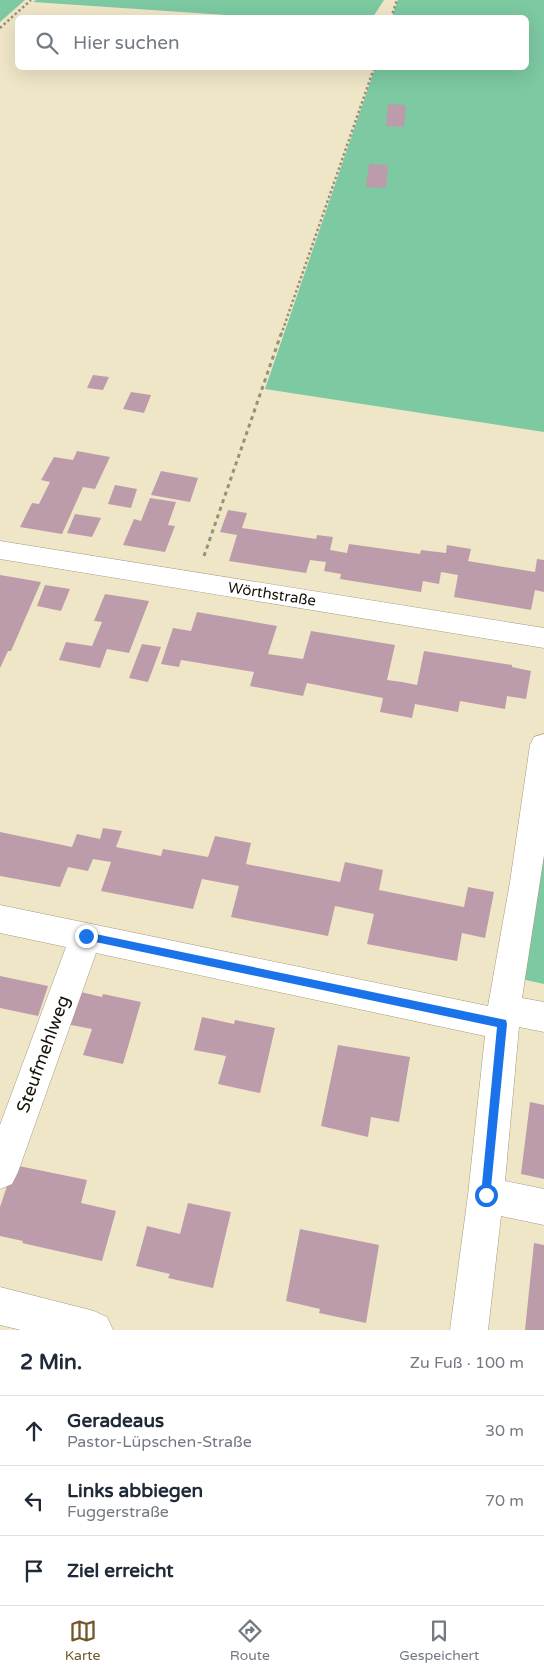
<!DOCTYPE html>
<html lang="de">
<head>
<meta charset="utf-8">
<style>
  body { margin:0; font-family:"Varela Round",sans-serif; background:#f6f6f7; color:#1f2937 }
  .stop { position:absolute; width:15px; height:15px; margin:-11px; border:4px solid #1a73e8; border-radius:50%; background:#fff }
  .stop.end { background:#1a73e8; border-color:#fff; box-shadow:0 1px 5px #0008 }
  .list { margin:0; padding:0; list-style:none }
  h2 { display:flex; justify-content:space-between; align-items:center; height:65px; margin:0; padding:0 20px; font-size:21px }
  h2 small { font-size:16px; font-weight:400; color:#747a83 }
  .list li { display:grid; grid-template-columns:32px 1fr auto; gap:15px; align-items:center; box-sizing:border-box; height:70px; padding:0 20px; border-top:1px solid #e0e1e3 }
  .list b { display:block; font-size:19px; white-space:nowrap }
  .list p { margin:0; font-size:16px; white-space:nowrap; color:#747a83 }
  .list em { font-size:16px; font-style:normal; color:#747a83 }
  .icon { flex:none; width:28px; height:28px; fill:none; stroke:currentColor; stroke-width:2; stroke-linecap:round; stroke-linejoin:round }
  .map { position:relative; flex:none; width:544px; height:1330px; overflow:hidden }
  .search { position:absolute; background:#fff; box-shadow:0 5px 20px #0002; left:15px; right:15px; top:15px; height:55px; display:flex; align-items:center; gap:12px; box-sizing:border-box; padding:0 18px; border-radius:8px; color:#747a83; font-size:19px }
  .sheet { height:275px; background:#fff }
  nav { display:flex; justify-content:space-around; align-items:center; box-sizing:border-box; height:70px; border-top:1px solid #e0e1e3; background:#fff; font-size:14px; color:#747a83 }
  nav a { display:grid; justify-items:center; gap:2px }
  nav .on { color:#725729 }
  .map>svg:first-child { display:block }
</style>
</head>
<body>
<div class="map">
<svg width="544" height="1330" viewBox="0 0 544 1330">
  <rect width="100%" height="100%" fill="#efe6c8"/>
  <path fill="#7cc9a2" d="M0,0H25L0,22Z
    M36,0H384L373,17H257L33,2Z
    M398,0H544V432L265,389L375,68H526V18L392,17Z
    M544,812V984L517,978Z"/>
  <path fill="#bc9cab" d="M388,104L406,105L404,127L386,126Z
    M369,164L388,165L386,188L366,187Z
    M93,375L109,377L103,390L87,388Z
    M131,392L151,395L144,413L123,409Z
    M77,451L110,457L95,489L83,487L62,534L20,527L32,503L39,504L50,482L41,480L54,457L73,460Z
    M161,471L198,478L190,502L151,495Z
    M115,485L137,489L131,508L108,504Z
    M150,498L176,502L168,525L175,526L165,552L123,545L134,519L141,521Z
    M228,510L247,513L242,528L316,539L317,535L333,537L330,550L347,553L349,544L420,554L421,550L446,553L447,545L471,549L468,561L535,572L537,559L544,560V592L535,590L531,610L454,597L458,575L441,572L439,584L423,581L421,592L340,579L341,574L324,571L326,562L310,560L306,573L229,561L237,535L220,532Z
    M75,514L101,518L92,537L67,533Z
    M0,575L41,582L11,651H8L0,668Z
    M45,585L70,589L61,611L37,606Z
    M105,594L149,601L129,653L107,649L100,668L59,660L66,642L92,646L102,622L94,621Z
    M197,612L277,626L268,654L303,659L311,631L395,645L387,680L402,682L417,685L424,651L512,665V667L531,671L526,699L507,696L505,709L460,701L458,712L415,704L412,718L380,712L383,698L307,683L303,696L250,686L254,672L181,660L179,667L161,664L173,628L191,631Z
    M142,644L161,647L148,682L129,678Z
    M103,828L122,831L116,847L161,856L163,849L208,857L215,836L251,843L246,864L340,882L345,862L383,870L379,890L464,907L468,887L494,892L485,938L462,933L457,961L367,944L374,914L335,906L328,936L231,917L239,886L202,879L193,909L101,891L111,862L93,859L88,871L68,867L60,887L0,876V832L72,847L77,834L100,839Z
    M0,976L48,986L38,1016L0,1008Z
    M72,990L102,997L103,994L141,1002L123,1064L83,1055L92,1029L61,1023Z
    M202,1017L234,1024L235,1020L275,1028L260,1093L218,1084L226,1056L194,1050Z
    M338,1045L410,1057L399,1122L371,1117L368,1137L321,1126Z
    M530,1102L544,1105V1179L521,1174Z
    M14,1165L87,1180L81,1203L116,1211L102,1261L22,1243L23,1241L0,1236V1207Z
    M188,1203L231,1212L213,1288L168,1278L170,1274L136,1266L147,1226L180,1234Z
    M300,1229L379,1245L366,1323L319,1313L320,1309L286,1301Z
    M534,1243L544,1245V1330H525Z"/>
  <g fill="none" stroke-linecap="round" stroke-linejoin="round">
    <defs>
      <path id="minor" d="M0,541L544,628V648L0,559Z
        M544,734V855L522,998L544,1002V1032L519,1027L505,1181L544,1189V1225L501,1216L488,1330H450L468,1195L485,1036L96,953L18,1172L12,1184L0,1189V1125L66,947L0,933V905L488,1006L510,882L530,745L534,737Z
        M0,1287L94,1311L107,1317L113,1330H21L0,1325Z"/>
    </defs>
    <use href="#minor" stroke="#a39a7e" stroke-width="1"/>
    <path stroke="#97907a" stroke-width="2.5" stroke-dasharray="2.5 2.5" stroke-linecap="butt" d="M391,18L397,0
      M0,28L31,0
      M281,335L374,68"/>
    <path stroke="#97907a" stroke-width="3" stroke-dasharray="4 4" stroke-linecap="butt" d="M204,556L281,334"/>
    <use href="#minor" fill="#fff" fill-rule="evenodd"/>
  </g>
  <path fill="#1a73e8" d="M86,932L506,1020L507,1024L490,1198L486,1200L482,1198L481,1195L497,1027L86,940L81,936Z"/>
  <g text-anchor="middle" stroke-width="4" stroke-linejoin="round" paint-order="stroke">
    <g font-size="15" fill="#171309" stroke="#fff">
      <text transform="translate(272 594) rotate(9)" y="5">Wörthstraße</text>
    </g>
    <g font-size="18" fill="#171309" stroke="#fff">
      <text transform="translate(43 1054) rotate(-70)" y="6">Steufmehlweg</text>
    </g>
  </g>
</svg>
<div class="stop" style="left:486px;top:1195px"></div>
<div class="stop end" style="left:86px;top:936px"></div>
<div class="search"><svg class="icon" aria-label="search" viewBox="0 0 24 24"><circle cx="10" cy="10" r="6"/><path d="M15 15l6 6"/></svg>Hier suchen</div>
</div>
<section class="sheet">
<h2>2 Min.<small>Zu Fuß · 100 m</small></h2>
<ul class="list">
<li><svg class="icon" aria-label="ahead" viewBox="0 0 24 24"><path d="M12 20V5M6 11l6-6 6 6"/></svg><div><b>Geradeaus</b><p>Pastor-Lüpschen-Straße</p></div><em>30 m</em></li>
<li><svg class="icon" aria-label="left" viewBox="0 0 24 24"><path d="M17 20v-9H6M10 6l-5 5 5 5"/></svg><div><b>Links abbiegen</b><p>Fuggerstraße</p></div><em>70 m</em></li>
<li><svg class="icon" aria-label="arrive" viewBox="0 0 24 24"><path d="M6 21V4h12l-3 4 3 4H6"/></svg><div><b>Ziel erreicht</b></div></li>
</ul>
</section>
<nav>
<a class="on"><svg class="icon" aria-label="map" viewBox="0 0 24 24"><path d="M3 6l6-2 6 2 6-2v14l-6 2-6-2-6 2zM9 4v14M15 6v14"/></svg>Karte</a>
<a><svg class="icon" aria-label="directions" viewBox="0 0 24 24"><path d="M12 3l9 9-9 9-9-9zM9 14v-3h6M13 9l2 2-2 2"/></svg>Route</a>
<a><svg class="icon" aria-label="saved" viewBox="0 0 24 24"><path d="M7 4h10v16l-5-4-5 4z"/></svg>Gespeichert</a>
</nav>
</body>
</html>
